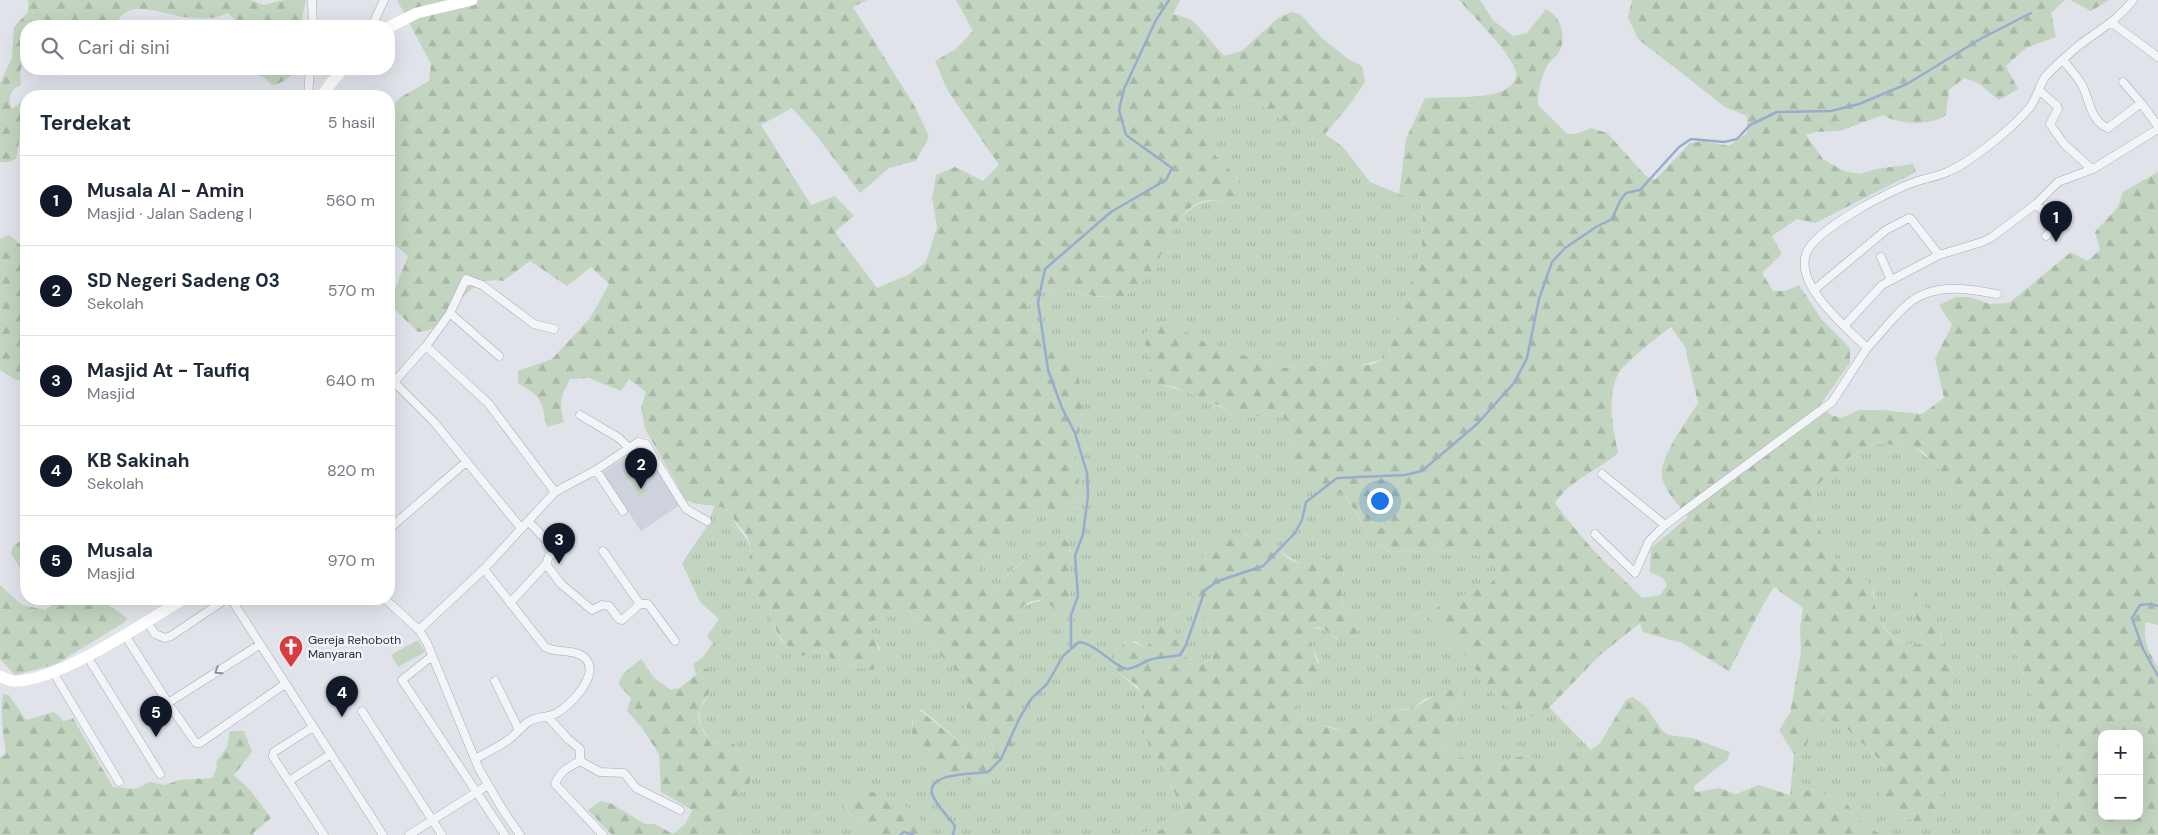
<!DOCTYPE html>
<html lang="id">
<head>
<meta charset="utf-8">
<style>
  body { margin:0; font-family:"DM Sans",sans-serif; background:#f2f2f3; color:#1f2937 }
  .controls { position:absolute; right:15px; bottom:15px; display:grid; overflow:hidden; border-radius:10px; box-shadow:0 5px 20px #0002 }
  .controls button { width:45px; height:45px; display:grid; place-items:center; padding:0; border:0; border-bottom:1px solid #e0e1e3; background:#fff; color:#1f2937; font:25px sans-serif }
  .you { position:absolute; left:1379px; top:500px; width:18px; height:18px; margin:-12px; border:4px solid #fff; border-radius:50%; background:#1a73e8; box-shadow:0 0 0 8px #1a73e833 }
  .badge { display:grid; place-items:center; width:32px; height:32px; border-radius:50%; background:#111827; color:#fff; font-size:16px; font-weight:700 }
  .pin { position:absolute; translate:-50% -41px; filter:drop-shadow(0 1px 2px #0008) }
  .pin::after { content:''; position:absolute; top:26px; width:18px; height:15px; background:inherit; clip-path:polygon(0 0,100% 0,50% 100%) }
  .list { margin:0; padding:0; list-style:none }
  h2 { display:flex; justify-content:space-between; align-items:center; height:65px; margin:0; padding:0 20px; font-size:21px }
  h2 small { font-size:16px; font-weight:400; color:#747a83 }
  .list li { display:grid; grid-template-columns:32px 1fr auto; gap:15px; align-items:center; box-sizing:border-box; height:90px; padding:0 20px; border-top:1px solid #e0e1e3 }
  .list b { display:block; font-size:19px; white-space:nowrap }
  .list p { margin:0; font-size:16px; white-space:nowrap; color:#747a83 }
  .list em { font-size:16px; font-style:normal; color:#747a83 }
  .icon { flex:none; width:28px; height:28px; fill:none; stroke:currentColor; stroke-width:2; stroke-linecap:round; stroke-linejoin:round }
  .map { position:relative; flex:none; width:2158px; height:835px; overflow:hidden }
  .search { position:absolute; background:#fff; box-shadow:0 5px 20px #0002; left:20px; top:20px; width:375px; height:55px; display:flex; align-items:center; gap:12px; box-sizing:border-box; padding:0 18px; border-radius:20px; color:#747a83; font-size:19px }
  .panel { position:absolute; background:#fff; box-shadow:0 5px 20px #0002; left:20px; top:90px; width:375px; height:515px; border-radius:20px }
  .map>svg:first-child { display:block }
</style>
</head>
<body>
<div class="map">
<svg width="2158" height="835" viewBox="0 0 2158 835">
  <defs>
    <pattern id="grass-tufts" width="24" height="20" patternUnits="userSpaceOnUse" patternTransform="scale(1.25)"><rect width="24" height="20" fill="#c3d5c0"/><path d="M3 7l-1-3M5 7V3M7 7l1-3M15 17l-1-3M17 17v-4M19 17l1-3" fill="none" stroke="#a8b7a6"/></pattern>
    <pattern id="forest-firs" width="22" height="20" patternUnits="userSpaceOnUse" patternTransform="scale(1.25)"><rect width="22" height="20" fill="#c3d5c0"/><path d="M5 1l3.5 6h-7zM16 11l3.5 6h-7z" fill="#a8b7a6"/></pattern>
  </defs>
  <rect width="100%" height="100%" fill="#e0e3ea"/>
  <path fill="#ced2dd" d="M641,447L680,505L641,531L602,473Z"/>
  <path fill="url(#grass-tufts)" d="M1247,100L1255,101L1289,123L1325,134L1343,147L1370,182L1399,194L1423,197L1422,247L1388,353L1384,359L1358,366L1331,364L1285,368L1206,343L1172,324L1164,322L1155,324L1144,342L1150,357V371L1159,385C1189,390 1217,404 1242,420C1256,415 1271,414 1286,419L1291,434L1290,451L1346,497L1371,538L1390,552L1460,550L1492,559L1500,570L1491,583L1444,603L1429,616L1444,636L1461,649L1499,700L1540,717L1549,707L1591,750H1574L1541,761L1525,755L1517,757L1503,764L1485,760H1469L1441,750L1442,742L1458,721L1453,707L1463,697L1462,689L1425,699L1412,708L1388,711L1356,729L1342,730L1322,725L1315,720L1304,721L1297,717L1295,710L1304,687L1316,676L1319,661L1312,647L1309,629C1322,626 1328,632 1338,640L1358,621L1343,608L1341,584L1345,568L1323,558C1302,576 1285,551 1267,542C1260,538 1252,537 1244,533L1204,616L1208,624L1213,657L1200,665L1189,663L1186,660L1183,648L1154,624C1153,633 1155,642 1146,648L1135,641L1124,643L1116,651L1115,663L1117,671L1142,693L1146,705L1143,725L1149,746L1163,766L1185,817L1176,827L1129,835H935C909,809 897,794 858,790L844,804C849,819 865,821 870,835H740C726,823 729,817 731,801C736,795 745,790 749,784C756,772 741,753 734,744H724L710,740L701,726L699,710L712,690L704,668L696,674L693,664L702,658L713,643L707,636L719,619L700,602L682,563L707,526L715,505L730,511C738,539 762,537 744,572L757,601L769,605C774,635 779,648 812,653L818,648H822C825,651 827,655 830,658C835,663 868,671 875,668L880,648L871,635L868,624L900,608H905L908,610L940,655L969,683L970,695L965,707L970,719L980,720L988,724L993,751L983,756L971,751L921,709L912,719V733L910,737L929,764L973,782L994,779L1014,718L1017,697L1015,681L1020,666L1021,657V631L1017,624V613C1031,596 1049,602 1069,603L1071,550L1045,546L1037,553L1022,561L992,590L984,588L977,584C977,580 976,576 978,572C982,562 1015,519 1024,516C1041,510 1060,513 1077,507L1079,483L1076,457L1082,414L1078,374L1063,346L1043,335L1032,324L1028,308C1043,281 1062,290 1087,295C1096,297 1106,297 1115,298C1126,290 1141,283 1150,273C1154,269 1156,261 1159,256C1175,224 1191,190 1232,204L1238,199L1242,188L1234,174L1211,151L1209,143L1213,115Z
    M1873,443L1915,447L1936,465L1984,543L1990,560L2012,603L2009,619L2013,646L2031,694L2061,749L2062,779L2057,797L2049,815L2032,835H1881L1855,817L1847,803L1812,789L1790,795L1794,754L1801,755L1820,719H1829L1844,726L1880,760L1885,768V776L1880,794V812L1931,825L1944,787L1953,770L1956,726L1949,702L1953,681V674L1942,643L1941,635L1922,605L1916,591L1905,595C1911,610 1923,627 1922,644H1903L1890,634L1879,621L1876,614L1874,592L1860,574L1841,569L1824,542L1814,512L1813,495L1821,480L1839,472L1848,458Z"/>
  <path fill="url(#forest-firs)" fill-rule="evenodd" d="M28,0H251L263,5L284,0H306L302,18L303,26H242L228,13C211,21 192,19 174,15C149,10 126,0 115,26H26V63L22,65L20,72L21,85C11,88 7,99 12,109L24,100L26,102V121L21,132L16,159L8,162H0V83L12,58L14,27L28,12Z
    M397,0H867L853,7L915,107L929,136L916,161L889,168L860,193L816,135L792,108L761,125L811,205L835,196L854,216L835,232L877,288L908,275L926,262L937,227L932,198L936,175L955,167L983,181L999,165L948,91L935,61L956,49L973,31L956,0H1180L1173,14L1190,19L1196,24L1224,56L1242,51L1278,18L1292,12L1300,14L1321,37L1348,59L1362,66L1365,82L1351,103L1325,134L1289,123L1255,101L1247,100L1213,115L1209,143L1211,151L1234,174L1242,188L1238,199L1232,204C1170,182 1172,261 1138,286C1134,289 1128,295 1123,297C1118,299 1113,298 1108,297C1101,296 1095,297 1089,295C1063,291 1043,280 1028,308L1032,324L1037,330L1063,346L1077,366L1082,399V414L1076,457L1079,483L1077,506C1067,513 1039,511 1024,516C1015,519 982,562 978,572C976,576 977,580 978,584L984,588L992,590L1026,558L1037,553L1052,541L1064,539L1067,542L1071,554L1069,603L1062,610L1039,600C1030,600 1022,606 1017,613V624L1021,631V657L1020,666L1015,681L1017,697L1014,743L1009,762L993,779L973,782L929,764L915,753L909,746V741L912,733L913,714L917,708L971,751L983,756L993,750L988,724L980,720L970,719C961,710 971,697 969,683L940,655L908,610L900,608L868,624C871,637 891,661 872,670L834,662L822,648H818L812,653L801,656C778,639 774,632 769,605L753,601C750,595 743,587 743,580C742,565 755,559 749,541C746,530 734,524 730,511C716,502 701,508 686,500L645,429L641,408L646,392L629,379L621,391L589,378L570,379C561,397 558,402 564,422L547,427C540,397 544,400 518,383V371L552,359L590,318L609,284L591,267L567,286L530,261L503,281C471,274 455,311 433,328C429,331 423,331 418,332L389,304L408,256L394,244L389,248V110L401,97L429,81L431,64Z
    M1459,0H1480L1493,20L1513,36L1527,33L1546,9C1561,16 1567,37 1559,52C1556,57 1551,60 1548,64C1542,75 1537,93 1538,105L1567,134H1576L1592,128L1607,133L1646,176L1655,180L1690,143L1703,141L1729,146L1747,133V116L1725,107L1638,39L1628,17L1632,0H2065L2051,13L2056,37L2026,48L2006,66L2018,89L1999,100L1978,83L1964,78L1949,90L1946,115C1931,126 1899,125 1883,115L1840,131L1815,132L1806,135L1823,159L1844,171L1860,174L1876,169L1913,164L1916,172L1815,223L1797,219L1772,236L1782,254L1762,273L1773,291H1785L1799,285L1822,320L1850,348V363L1820,405L1831,415L1842,418L1859,410H1881L1922,414L1944,398L1935,359L1952,325L1939,305L1956,297H1970L1990,304L2009,303L2071,252L2087,261L2100,250L2095,232L2118,207L2123,192L2158,172V625L2146,622C2142,638 2149,654 2158,667V835H2032L2049,815L2057,797L2062,779L2061,749L2031,694L2013,646L2009,619L2012,603L1990,560L1984,543L1936,465L1923,452L1915,447L1873,443L1848,458L1839,472L1821,481L1813,495L1814,512L1824,542L1841,569C1847,570 1855,571 1860,574C1876,584 1873,600 1877,615C1879,625 1893,639 1902,643C1907,645 1916,644 1922,644C1923,627 1911,610 1905,595L1909,588L1916,591L1922,605L1935,613L1942,643L1953,674V681L1949,702L1956,726L1958,744L1953,770L1944,787L1931,825L1880,812V794L1885,776V767L1880,760L1844,726L1829,719H1820L1801,755L1794,754L1779,730L1790,713L1801,653L1800,628L1803,608L1774,587L1764,603L1729,671L1682,643L1643,632L1640,623L1600,655L1540,717L1515,713L1498,700L1461,649L1444,636L1428,616L1443,603L1491,583L1500,570L1492,559L1460,550L1391,552L1371,538L1346,496L1340,493L1329,496L1306,485L1301,480L1290,451L1291,434L1286,419C1271,414 1256,415 1242,420L1220,406L1174,387L1159,385L1153,379L1150,372V357L1144,342V334L1155,324L1164,322L1172,324L1206,343L1285,368L1331,364L1358,366L1373,364L1384,359L1388,353L1422,247L1423,197L1399,194L1406,139L1425,98C1446,97 1475,98 1494,94C1503,92 1519,83 1516,72C1512,54 1472,15 1459,0ZM1671,327L1685,347L1698,403C1687,421 1658,458 1662,478C1666,493 1680,506 1688,517L1651,548L1650,572L1663,578L1667,585L1660,595L1642,598C1629,584 1614,571 1600,557C1584,540 1569,522 1555,503C1571,479 1597,471 1618,453C1613,428 1607,400 1617,376C1621,365 1660,335 1671,327ZM2102,734H2139V816H2102Z
    M2070,0H2109L2091,11Z
    M243,69H297C292,76 280,85 272,85L263,77Z
    M9,235L21,245L26,263V382L14,379L0,370V239Z
    M1221,532C1239,533 1258,534 1273,545C1281,551 1288,561 1298,563C1312,566 1325,557 1339,554C1347,565 1343,571 1342,582C1341,591 1342,600 1343,608L1358,621L1361,628C1345,659 1332,628 1317,627C1317,627 1309,629 1309,629L1312,647L1320,669L1316,676L1304,687L1295,710L1297,717L1304,721L1315,720C1342,740 1362,725 1386,712C1393,709 1402,711 1409,709C1427,703 1442,687 1463,689V697L1453,707L1458,721L1442,742L1441,750L1469,760H1485L1503,764L1517,757L1525,755L1541,761L1574,750H1591L1600,743L1626,700L1633,697L1646,707L1662,730L1668,735L1692,738L1730,752L1727,760L1694,786V790L1697,792L1719,788L1736,794L1759,785L1790,795L1812,789L1847,803L1855,817L1881,835H1129L1176,827L1185,817L1163,766L1149,746L1143,725L1146,705L1142,693L1137,686L1117,671L1115,663L1116,651L1124,643L1131,641L1146,648L1153,639V623L1165,622L1176,633L1189,663L1200,665L1213,658L1208,624L1191,595C1198,569 1201,551 1221,532Z
    M19,542H26V576L11,554L13,546Z
    M0,585L22,605L45,610L51,606L49,599H100L127,618L125,622L56,664L15,675L0,659Z
    M641,659L654,678L671,690L680,688L704,668C711,670 713,676 715,683C711,693 701,702 699,711C697,720 703,735 711,740C717,744 727,744 734,744C741,753 756,772 749,784C745,790 736,795 731,801C729,817 727,823 740,835H612L588,810L601,801L612,804L645,824H655L673,834L686,823L692,810L661,792L659,754L642,728L627,711L631,698L618,684L624,673Z
    M3,694L9,695L26,720L54,712L64,721L73,718L113,787L136,789L150,782L165,785L179,780L212,778L217,768L216,762L227,747L230,731H244L252,752L234,775L250,790L271,818L253,833L254,835H0V757L6,754C3,735 0,714 3,694Z
    M858,790C894,793 912,809 935,835H870C864,819 845,818 843,799Z"/>
  <path fill="#c3d5c0" d="M632,465L648,491L639,496L623,471Z
    M418,640L425,652L398,667L391,655Z"/>
  <g fill="none" stroke-linecap="round" stroke-linejoin="round">
    <path stroke="#98accd" stroke-width="2.5" d="M2158,606L2151,604L2140,605L2132,618L2143,649L2158,676
      M1071,648V615L1078,596L1075,556L1083,534L1088,496L1087,473L1075,433L1062,408L1048,370L1038,302L1045,269L1111,212L1166,180L1172,168L1126,135L1119,110L1124,89L1156,20L1169,0
      M900,835L904,832L913,835
      M953,835L955,826C949,818 935,803 932,794C927,772 975,774 988,772L1001,759L1019,719L1031,699L1047,684L1063,656L1079,642C1097,644 1115,668 1127,669C1134,669 1142,663 1149,660C1158,657 1170,657 1180,655L1186,645L1205,590L1218,581L1263,566L1295,533L1302,520L1306,502L1337,478L1405,475L1422,471L1477,424L1514,383L1527,358L1539,299L1552,262L1565,248L1596,227L1612,219L1620,201L1626,193L1640,190L1679,147L1691,139L1724,142L1737,139L1750,125L1777,112L1831,111L1859,104L1907,84L1982,38L2031,13"/>
    <defs>
      <path id="street" d="M312,0L313,26
        M2112,23L2158,57
        M372,26L384,0
        M2063,60C2069,68 2077,76 2082,85C2090,100 2090,121 2108,128L2141,103
        M2123,82L2141,103L2158,126
        M2040,91L2057,106L2058,109L2050,124L2064,144L2092,169
        M308,96L310,69
        M2036,204L2052,221L2054,228L2046,236
        M1881,257L1891,280
        M1814,290L1886,230L1909,218L1911,219L1939,255
        M450,313L499,356
        M1845,325L1882,285L1939,255L1982,242L1992,237L2036,204L2058,182L2093,169L2158,129
        M426,346L488,403L555,492
        M1867,348C1881,334 1897,311 1913,300C1938,283 1970,289 1997,294
        M389,377L434,422L521,528
        M394,382L426,346L450,313L466,279L482,285L534,324L554,329
        M580,415L619,438L629,448
        M596,470L623,511
        M1602,474L1665,525L1832,402L1867,348C1847,328 1795,286 1806,254C1814,230 1890,190 1915,182C1925,178 1937,177 1947,172C1970,163 2015,126 2030,107C2037,98 2039,86 2045,77C2052,69 2062,60 2070,53C2092,33 2114,25 2133,0
        M528,521L557,551L549,556L546,564
        M389,529L466,462
        M1595,534L1635,573L1649,541L1665,525
        M603,551L640,604
        M546,564L561,584L592,610L602,605L609,606L619,619L622,620L640,604H648L675,641
        M226,599L233,602L383,835
        M385,599L419,630L427,643L479,769L501,807L520,835
        M510,603L546,564
        M147,622L155,634L165,638L171,636L226,599
        M419,630L484,569L555,492L596,470L638,442L646,444L686,509L707,521
        M125,635L168,703L196,743H200L285,684
        M87,656L160,774
        M432,656L402,680L505,835
        M53,672L119,782
        M495,681L519,730
        M168,703L259,645
        M362,711L442,835
        M548,717L568,739L580,749V761C569,767 560,771 555,784L603,835
        M313,727L274,752L273,757L324,835
        M475,759C486,753 498,747 508,740C516,735 521,727 528,722C536,716 548,718 557,713C571,705 601,674 585,658C575,648 557,654 545,647L484,569
        M580,761L600,772L624,773L636,788L680,810
        M289,781L331,754
        M409,835L488,785"/>
    </defs>
    <use href="#street" stroke="#a5a9b5" stroke-width="9"/>
    <use href="#street" stroke="#f3f4f8" stroke-width="8"/>
    <path stroke="#fff" stroke-width="11" d="M389,27L417,13L472,0
      M322,96L331,83L343,69
      M0,676C4,678 9,681 15,681C57,682 146,622 183,599"/>
  </g>
  <defs><path id="oneway-chevron" d="M-2-3.5L2.5 0L-2 3.5" fill="none" stroke-width="1.6" stroke-linecap="round" stroke-linejoin="round" transform="scale(1.25)"/></defs>
  <use stroke="#8d919e" href="#oneway-chevron" transform="translate(218 671) rotate(147)"/>
  <defs>
    <symbol id="church-pin" viewBox="-11 -11 22 30"><path d="M0 17L-7.5 6A9.5 9.5 0 1 1 7.5 6Z" fill="#da3b41" stroke="#f0f2f7"/><path d="M-1.2-6h2.4v3.5h3.3v2.4h-3.3V6h-2.4V-.1h-3.3v-2.4h3.3Z" fill="#fff"/></symbol>
  </defs>
  <g fill-rule="evenodd">
    <use href="#church-pin" x="277" y="633" width="28" height="38"/>
  </g>
  <g text-anchor="middle" stroke-width="5" stroke-linejoin="round" paint-order="stroke">
    <g font-size="12" fill="#272e43" stroke="#f0f2f7" text-anchor="start">
      <text x="308" y="644">Gereja Rehoboth<tspan x="308" dy="14">Manyaran</tspan></text>
    </g>
  </g>
</svg>
<div class="controls">
<button>+</button>
<button>−</button>
</div>
<div class="you"></div>
<div class="pin badge" style="left:2056px;top:242px">1</div>
<div class="pin badge" style="left:641px;top:489px">2</div>
<div class="pin badge" style="left:559px;top:564px">3</div>
<div class="pin badge" style="left:342px;top:717px">4</div>
<div class="pin badge" style="left:156px;top:737px">5</div>
<div class="search"><svg class="icon" aria-label="search" viewBox="0 0 24 24"><circle cx="10" cy="10" r="6"/><path d="M15 15l6 6"/></svg>Cari di sini</div>
<section class="panel">
<h2>Terdekat<small>5 hasil</small></h2>
<ul class="list">
<li><span class="badge">1</span><div><b>Musala Al - Amin</b><p>Masjid · Jalan Sadeng I</p></div><em>560 m</em></li>
<li><span class="badge">2</span><div><b>SD Negeri Sadeng 03</b><p>Sekolah</p></div><em>570 m</em></li>
<li><span class="badge">3</span><div><b>Masjid At - Taufiq</b><p>Masjid</p></div><em>640 m</em></li>
<li><span class="badge">4</span><div><b>KB Sakinah</b><p>Sekolah</p></div><em>820 m</em></li>
<li><span class="badge">5</span><div><b>Musala</b><p>Masjid</p></div><em>970 m</em></li>
</ul>
</section>
</div>
</body>
</html>
